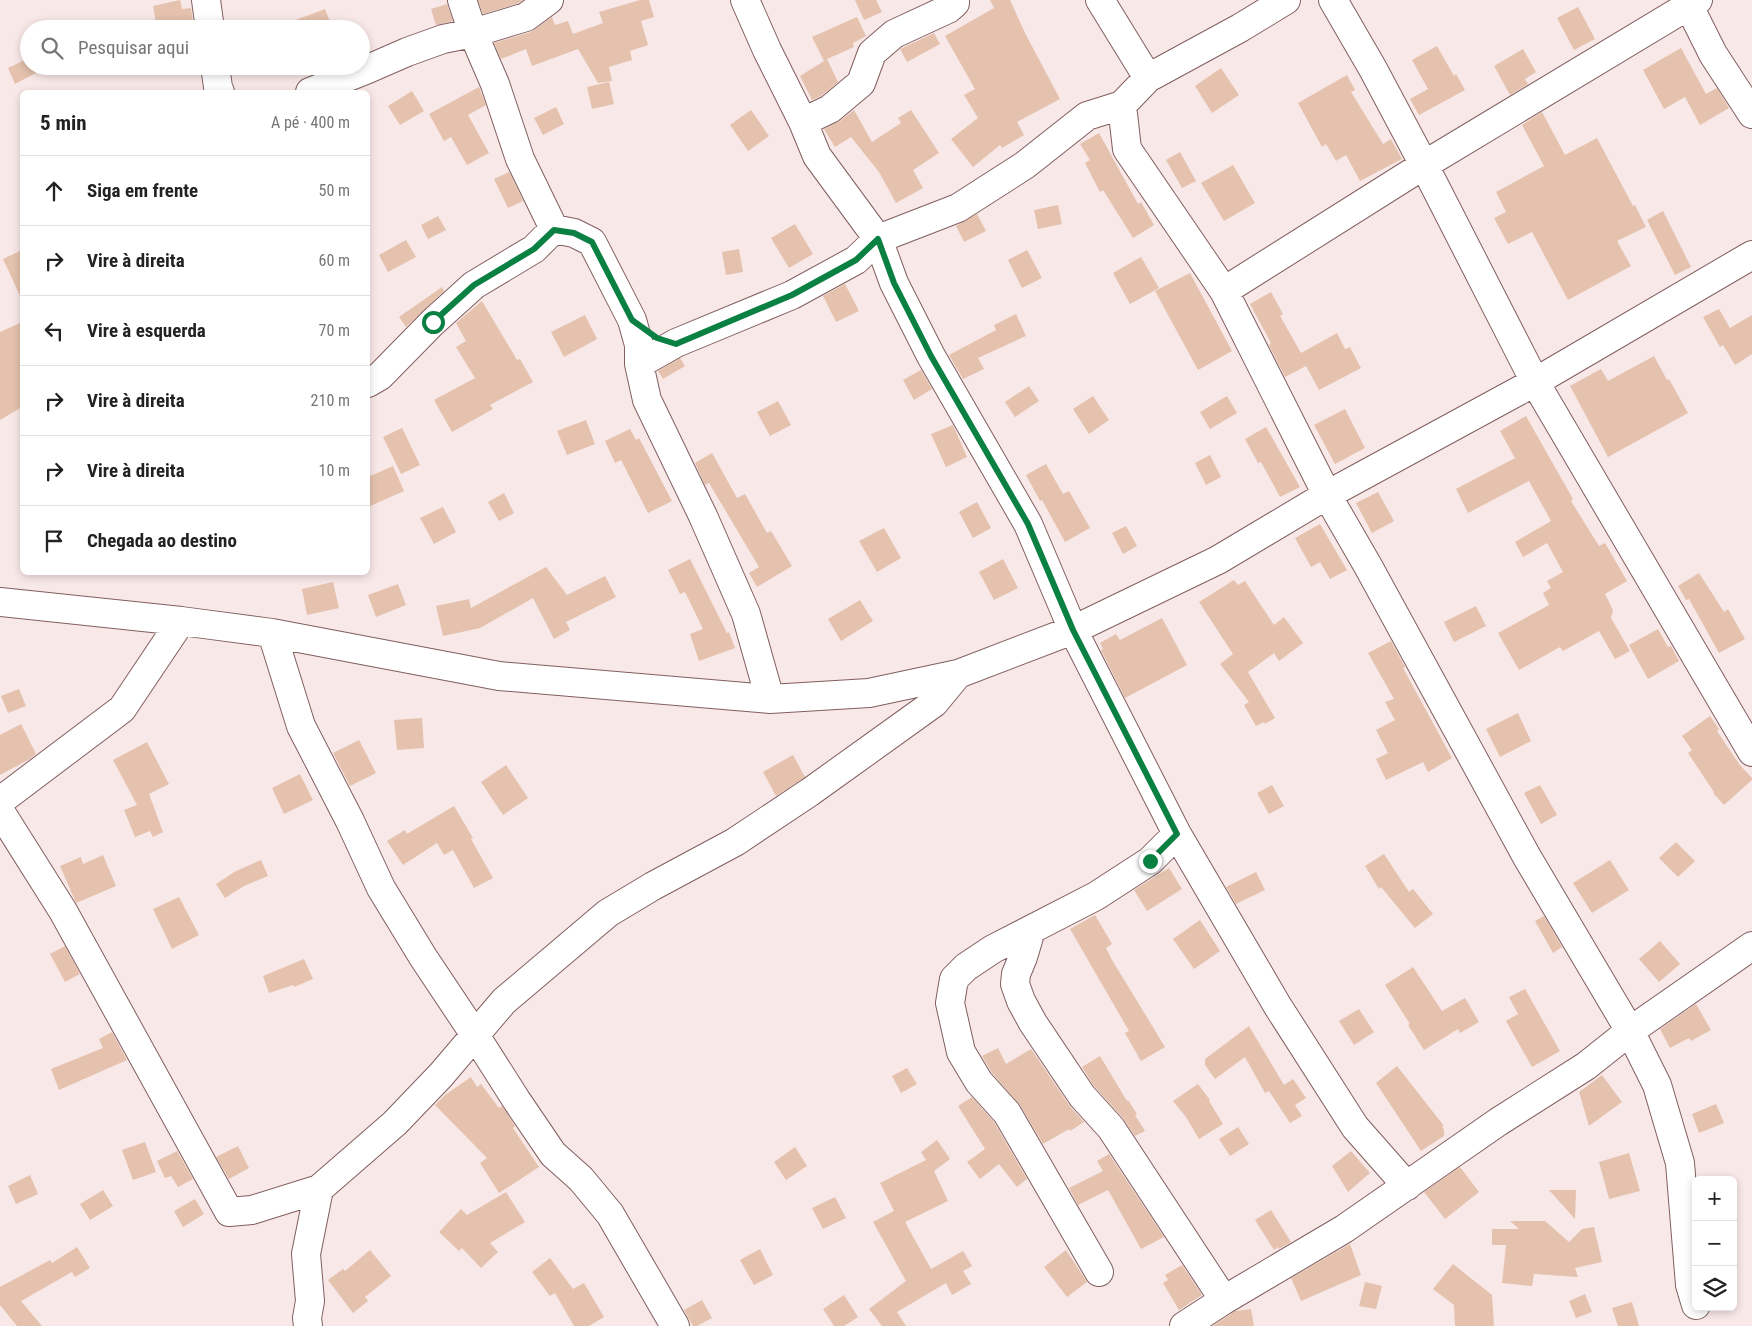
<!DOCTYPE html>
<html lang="pt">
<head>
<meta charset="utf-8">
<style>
  body { margin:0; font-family:"Roboto Condensed",sans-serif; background:#f6f6f6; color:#222 }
  .controls { position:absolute; right:15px; bottom:15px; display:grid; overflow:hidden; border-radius:8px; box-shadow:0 2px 8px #0003 }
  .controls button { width:45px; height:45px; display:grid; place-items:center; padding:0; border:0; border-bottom:1px solid #e0e0e0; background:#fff; color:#222; font:25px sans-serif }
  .stop { position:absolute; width:15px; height:15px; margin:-11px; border:4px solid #0b8043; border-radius:50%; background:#fff }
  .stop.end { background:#0b8043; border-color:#fff; box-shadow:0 1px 5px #0008 }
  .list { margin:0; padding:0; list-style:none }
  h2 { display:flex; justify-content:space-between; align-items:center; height:65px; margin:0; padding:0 20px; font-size:21px }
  h2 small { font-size:16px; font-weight:400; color:#767676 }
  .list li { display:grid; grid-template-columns:32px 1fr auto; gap:15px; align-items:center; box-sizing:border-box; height:70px; padding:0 20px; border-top:1px solid #e0e0e0 }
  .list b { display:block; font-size:19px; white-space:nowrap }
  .list em { font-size:16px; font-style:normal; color:#767676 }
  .icon { flex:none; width:28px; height:28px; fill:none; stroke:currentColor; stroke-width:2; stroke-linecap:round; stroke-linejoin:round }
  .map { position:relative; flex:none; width:1752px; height:1326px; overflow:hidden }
  .search { position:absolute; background:#fff; box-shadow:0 2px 8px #0003; left:20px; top:20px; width:350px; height:55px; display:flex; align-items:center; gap:12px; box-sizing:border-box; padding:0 18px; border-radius:28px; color:#767676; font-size:19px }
  .panel { position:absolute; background:#fff; box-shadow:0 2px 8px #0003; left:20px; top:90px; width:350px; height:485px; border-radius:8px }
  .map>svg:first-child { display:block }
</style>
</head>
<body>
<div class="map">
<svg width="1752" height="1326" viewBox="0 0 1752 1326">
  <rect width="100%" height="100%" fill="#f9e8e8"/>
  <path fill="#e4c2ae" d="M180,0L182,9L191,8L194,29H157L153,6Z
    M478,0H523L519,3L483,14Z
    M640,0H649L654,17L641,21L648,45L630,51L632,60L609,67L612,81L598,83L578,49L532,66L526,49L501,59L494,43L531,32L552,17L555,25L568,21L573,34L603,23L599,12Z
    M855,0H876L882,12L864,20Z
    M990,0H1010L1026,35L1060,99L1017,122L1024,135L1002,148L1000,145L973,167L951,139L978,118L964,95L975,89L945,36L994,8Z
    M447,4L453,21L436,25L431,9Z
    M1578,7L1595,39L1574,50L1557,18Z
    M325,9L333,29H277V27Z
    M857,17L866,36L853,43L854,47L827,59L838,82L821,96L812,100L800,76L824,61L812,37Z
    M934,33L940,44L907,62L900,49Z
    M1437,46L1454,76L1456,74L1465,90L1419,115L1410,99L1428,89L1412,60Z
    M1681,48L1706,94L1717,88L1729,108L1700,125L1685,97L1664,109L1643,70Z
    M1523,49L1536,72L1525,79L1528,84L1510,95L1494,66Z
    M29,58V66H33L36,73L15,84L8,68Z
    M1221,68L1239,95L1212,113L1195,86Z
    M1347,75L1355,90L1351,92L1383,144L1391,139L1402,159L1360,181L1346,155L1336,161L1326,144L1322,147L1298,103Z
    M609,82L614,104L592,109L587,87Z
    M479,87L486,105L468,115L489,153L467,165L451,137L444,141L429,114Z
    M412,91L424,111L400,125L388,106Z
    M556,107L564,124L543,135L534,118Z
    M751,110L769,136L748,151L730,125Z
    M854,110L872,142L901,123L898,118L911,110L939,153L913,170L923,188L896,203L879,172L851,137L835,147L824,129L840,121Z
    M1542,112L1565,155L1597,138L1633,206L1635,205L1646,227L1617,241L1631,266L1568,300L1532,232L1508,244L1494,218L1506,212L1496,192L1544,166L1522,125Z
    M1099,133L1138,204L1141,202L1154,225L1133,238L1103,190L1100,192L1085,163L1090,160L1080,144Z
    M1180,152L1196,181L1182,188L1166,160Z
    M1233,165L1255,203L1224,221L1201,183Z
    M509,172L523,201L508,208L494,179Z
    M1058,205L1062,224L1038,229L1034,210Z
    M1663,211L1691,267L1675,275L1647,220Z
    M977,214L986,231L964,242L956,226Z
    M438,216L446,230L428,239L421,225Z
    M795,224L813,254L789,268L771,238Z
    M406,240L416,257L388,272L379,255Z
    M739,249L743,272L726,275L722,252Z
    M22,250V300L3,259Z
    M1027,250L1042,278L1022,288L1008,260Z
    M1141,257L1159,288L1130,304L1113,273Z
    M1190,273L1232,351L1198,370L1155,291Z
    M845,284L859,311L836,322L823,296Z
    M442,287L444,291L406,327L399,317Z
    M1271,292L1283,314L1280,316L1301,353L1337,333L1345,349L1350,347L1361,368L1319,390L1306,366L1285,377L1269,345L1271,343L1250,304Z
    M482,301L517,360L520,359L533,382L490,405L493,409L452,432L434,400L475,378L456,347L466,341L456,323Z
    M1719,309L1730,328L1752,315V354L1735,365L1723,345L1720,347L1703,317Z
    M1016,314L1026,336L978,358L984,369L963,379L949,355L996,330L994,325Z
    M585,315L597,339L564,357L551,332Z
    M22,322V407L0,420V332Z
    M1654,356L1667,380L1669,379L1688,413L1608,457L1570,386L1601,369L1608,381Z
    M680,358L685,366L663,379L658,371Z
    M921,370L932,389L914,400L903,380Z
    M1029,386L1039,401L1015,417L1005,402Z
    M1093,396L1109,420L1089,434L1073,409Z
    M1227,396L1237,413L1210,429L1200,412Z
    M778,401L791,425L770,436L757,412Z
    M1345,409L1365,448L1335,464L1314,425Z
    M1526,416L1573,499L1571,501L1599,546L1605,543L1627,581L1605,594L1613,610L1611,618L1630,651L1615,659L1599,631L1563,651L1560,647L1519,670L1498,633L1549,605L1543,593L1551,588L1547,581L1563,572L1547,543L1523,557L1515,542L1551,521L1529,481L1468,513L1456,489L1515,458L1500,431Z
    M586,420L595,444L567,455L557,431Z
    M953,425L967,457L946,467L931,434Z
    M1266,427L1300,487L1280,497L1261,462L1258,463L1245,439Z
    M402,428L420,465L401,474L383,437Z
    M630,429L636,440L639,438L672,501L648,513L621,460L615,463L605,441Z
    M712,453L737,498L745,494L767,533L771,531L792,566L757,587L749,573L759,567L709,483L705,485L695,463Z
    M1210,455L1221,477L1206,485L1195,463Z
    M1046,464L1063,494L1069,491L1090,528L1065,542L1042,500L1040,501L1026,475Z
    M393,466L404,491L368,507V477Z
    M1378,492L1394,521L1372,533L1356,503Z
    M504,493L514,513L499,521L488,502Z
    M977,502L991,528L973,538L959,512Z
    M443,507L456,532L434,544L420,518Z
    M1320,524L1347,570L1330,579L1320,562L1311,567L1295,538Z
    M1126,526L1137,546L1123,554L1112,533Z
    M884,528L901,558L877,572L859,541Z
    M690,559L727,633L729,632L735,648L699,661L690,634L703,629L685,592L680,594L668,570Z
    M1003,559L1018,588L994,600L979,572Z
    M546,567L567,595L605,576L616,597L566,622L570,630L554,639L533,598L480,628L443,636L436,606L469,599L471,608Z
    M1699,573L1724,612L1728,609L1745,639L1719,653L1689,599L1686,600L1678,586Z
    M1234,580L1238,585L1245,581L1274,625L1284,617L1303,643L1279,661L1274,653L1248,672L1275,718L1265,724L1264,722L1256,726L1244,705L1249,702L1220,664L1233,654L1199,602Z
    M333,582L339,608L307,615L302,589Z
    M398,584L406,605L376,617L368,595Z
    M860,600L873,621L841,641L828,619Z
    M1476,606L1486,626L1454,642L1444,622Z
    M1162,618L1187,665L1125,698L1101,650L1103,649L1100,643L1116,634L1120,640Z
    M1658,629L1668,647L1671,646L1679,661L1648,679L1629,645Z
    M1391,641L1405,667L1403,668L1452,758L1428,772L1423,762L1386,780L1376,759L1388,753L1376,730L1395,720L1385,702L1394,699L1368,653Z
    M19,689L26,706L8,713L1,696Z
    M1518,713L1531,741L1500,757L1486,729Z
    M1710,716L1719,729L1717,731L1739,764L1752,778V780L1724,805L1713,793L1714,792L1688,753L1692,750L1682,736Z
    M422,718L424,748L397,750L394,720Z
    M21,724L36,754L28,760L0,775V735Z
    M359,740L376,773L350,786L333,753Z
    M147,742L169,784L149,794L163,832L153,837L150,831L135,837L124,810L137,805L113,760Z
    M793,755L805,777L776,796L763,772Z
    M506,765L528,798L503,815L481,782Z
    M300,774L313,800L284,814L272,788Z
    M1272,785L1284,806L1269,814L1257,793Z
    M1540,785L1557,815L1541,824L1524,793Z
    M454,806L473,838L471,839L493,878L474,888L453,850L444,855L437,843L403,865L387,841L405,830L407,834Z
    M1676,842L1695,861L1678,877L1659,858Z
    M1384,854L1409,892L1413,889L1433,914L1415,928L1381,887L1379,889L1365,866Z
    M103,855L116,886L76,903L60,866L81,857L83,864Z
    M261,860L268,876L244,886L225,898L216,884L236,871Z
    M1610,860L1629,890L1592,913L1573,883Z
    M1169,868L1182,889L1147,911L1134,890Z
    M1256,872L1265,890L1236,904L1226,887Z
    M179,897L199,935L172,949L153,909Z
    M1095,915L1112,944L1106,948L1112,960L1165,1047L1141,1061L1125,1033L1129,1031L1070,929Z
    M1544,916L1562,947L1553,953L1535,921Z
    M1200,920L1220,951L1194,969L1173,939Z
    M1660,941L1680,964L1659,982L1639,959Z
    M65,946L80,974L65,982L50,954Z
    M304,959L313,979L294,987L293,985L269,993L263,976Z
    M1413,967L1442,1011L1465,998L1479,1022L1460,1033L1458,1029L1424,1050L1408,1025L1410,1024L1385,985Z
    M1525,989L1560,1051L1532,1067L1506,1021L1518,1014L1509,997Z
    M1696,1004L1711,1030L1691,1041L1689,1038L1670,1048L1660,1029Z
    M1359,1009L1374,1032L1354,1045L1339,1021Z
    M1249,1026L1284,1085L1293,1079L1306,1098L1295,1105L1302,1116L1290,1123L1269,1091L1265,1093L1245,1057L1215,1079L1205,1065V1059Z
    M112,1032L127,1060L59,1090L51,1069L103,1048L99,1039Z
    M998,1048L1006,1064L1031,1049L1069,1105L1084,1122L1070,1131L1069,1129L1043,1144L1020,1105L992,1073L982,1056Z
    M1100,1056L1127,1101L1128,1100L1137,1114L1135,1115L1145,1131L1135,1136L1123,1118L1094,1086L1082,1067Z
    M1397,1066L1444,1126H1442L1444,1130V1136L1421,1151L1376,1083Z
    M907,1068L917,1084L901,1093L892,1076Z
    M1602,1075L1622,1102L1589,1126L1579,1092Z
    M471,1077L477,1087L481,1084L499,1108L502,1106L515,1126L513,1128L539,1167L499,1193L480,1163L487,1158L435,1105L445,1095Z
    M1198,1084L1210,1100L1209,1101L1223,1124L1199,1139L1186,1117L1173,1101Z
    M972,1097L994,1122L1027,1179L1017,1187L999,1164L980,1179L967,1162L985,1149L958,1106Z
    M1716,1104L1724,1123L1699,1133L1692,1114Z
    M1238,1127L1249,1144L1230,1156L1219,1139Z
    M937,1140L950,1159L934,1171L933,1169L948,1201L905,1222L931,1269L963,1251L972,1266L963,1271L971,1284L952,1295L946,1283L897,1312L906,1326H882L869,1309L906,1281L873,1222L894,1211L880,1183L926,1160L921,1152Z
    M145,1142L156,1172L133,1180L122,1150Z
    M238,1146L249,1168L229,1179L216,1157Z
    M795,1147L807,1166L786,1180L774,1162Z
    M177,1151L193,1179L178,1187L171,1176L165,1178L157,1161Z
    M1351,1151L1370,1173L1348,1192L1332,1166Z
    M1629,1153L1640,1191L1609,1199L1599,1162Z
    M1109,1154L1164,1237L1141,1249L1108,1190L1078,1205L1069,1188L1103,1171L1097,1161Z
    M1460,1167L1479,1192L1445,1219L1424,1192Z
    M30,1175L38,1194L16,1204L8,1186Z
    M103,1190L113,1206L90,1220L80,1204Z
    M1549,1190H1576L1575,1219Z
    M506,1192L525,1222L490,1243L498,1252L481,1268L462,1248L459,1251L439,1232L461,1209L467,1215Z
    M835,1197L846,1218L823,1229L812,1208Z
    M195,1199L204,1214L183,1227L174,1211Z
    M1271,1210L1291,1242L1279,1249L1278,1247L1274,1250L1255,1220Z
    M1510,1221H1545L1569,1242L1582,1229L1594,1227L1602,1262L1575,1268L1578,1277L1534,1274L1532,1286L1502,1283L1506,1245H1492V1229H1519Z
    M1350,1244L1361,1275L1301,1301L1291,1278Z
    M77,1247L90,1268L75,1277L72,1272L21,1301L42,1326H17L0,1305V1287L50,1260L52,1263Z
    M760,1249L773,1275L754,1285L740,1260Z
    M370,1250L391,1276L365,1297L368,1301L353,1313L328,1280L343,1269L345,1271Z
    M1066,1250L1087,1282L1067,1297L1044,1267Z
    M550,1258L573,1289L584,1283L604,1317L589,1326H574L555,1293L550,1296L532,1272Z
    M1453,1264L1492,1295L1494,1326H1455L1454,1305L1433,1289Z
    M1182,1265L1202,1295L1179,1310L1163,1283L1168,1280L1165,1275Z
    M1365,1282L1382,1286L1376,1309L1359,1306Z
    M1585,1294L1592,1312L1576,1318L1569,1301Z
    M844,1295L858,1317L844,1326H834L823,1309Z
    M702,1300L712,1318L697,1326H693L684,1310Z
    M1632,1302L1639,1326H1618L1612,1308Z
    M1251,1309L1254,1326H1213L1235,1311Z"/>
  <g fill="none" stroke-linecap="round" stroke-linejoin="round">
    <defs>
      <path id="minor" d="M206,0L210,29
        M462,0L473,33L495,84L520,159L554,229L574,233L592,242L632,320L639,345V364L647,400L703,516L746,614L770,699
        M745,0L767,50L803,122L817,156L878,239L894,283L931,356L1028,524L1073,630L1177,834L1277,1005L1355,1127L1407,1186
        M1100,0L1148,78
        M1333,0L1373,69L1424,165L1535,382L1752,752
        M1686,0L1713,54L1752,114
        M215,66L218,87L220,92
        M310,92L368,69L407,52L443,39L473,33L526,17L549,0
        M1122,105L1127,149L1224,291L1327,495L1368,566L1527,857L1630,1031L1657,1085L1680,1163L1690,1285L1696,1305
        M803,122L830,109L861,83L872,53L894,34L948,9L955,3V0
        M1224,291L1424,165L1698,0
        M639,364L676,343L792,295L856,260L878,239L958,208L1025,165L1087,116L1122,105L1148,78L1240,28L1286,0
        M368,383L380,376L433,322L474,285L534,249L554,229
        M0,602L181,621L272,633L499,676L770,699L869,693L958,674L1073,630L1218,560L1327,495L1535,382L1752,255
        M272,633L301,726L350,821L381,888L423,957L475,1035L517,1101L553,1154L581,1179L610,1214L675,1326
        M0,801L122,709L181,621
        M0,811L63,911L229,1212L252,1210L319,1189L395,1123L441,1075L504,1001L608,913L653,886L735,842L810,792L934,703L958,674
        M1031,930L1023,957L1016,974L1015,984L1021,1001L1033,1023L1082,1096L1111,1128L1224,1300
        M1099,1272L1007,1113L979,1082L961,1052L950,1003L954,979L966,967L993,949L1096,896L1150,861L1177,834
        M308,1326L307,1318L310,1301L306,1254L319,1189
        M1184,1326L1224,1300L1344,1229L1498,1122L1586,1066L1630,1031L1752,946"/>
    </defs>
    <use href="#minor" stroke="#825e5e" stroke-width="30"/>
    <use href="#minor" stroke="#fff" stroke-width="28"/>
  </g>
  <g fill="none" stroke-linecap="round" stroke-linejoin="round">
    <path stroke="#0b8043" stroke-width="6" d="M433,322L474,285L534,249L554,230L574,233L592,242L632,320L657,338L676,344L792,295L856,260L878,239L894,283L931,356L1028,524L1073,630L1177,834L1150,861"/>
  </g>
</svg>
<div class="controls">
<button>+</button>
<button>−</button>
<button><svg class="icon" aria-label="layers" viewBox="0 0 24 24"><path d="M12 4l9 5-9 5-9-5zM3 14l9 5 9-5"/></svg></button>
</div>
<div class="stop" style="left:433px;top:322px"></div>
<div class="stop end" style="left:1150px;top:861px"></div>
<div class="search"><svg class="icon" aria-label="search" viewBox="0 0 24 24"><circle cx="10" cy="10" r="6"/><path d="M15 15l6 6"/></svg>Pesquisar aqui</div>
<section class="panel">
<h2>5 min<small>A pé · 400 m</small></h2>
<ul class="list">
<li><svg class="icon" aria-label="ahead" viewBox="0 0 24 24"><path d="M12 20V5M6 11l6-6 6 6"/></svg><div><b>Siga em frente</b></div><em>50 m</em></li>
<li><svg class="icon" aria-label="right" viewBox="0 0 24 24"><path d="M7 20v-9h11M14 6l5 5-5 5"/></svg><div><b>Vire à direita</b></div><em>60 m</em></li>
<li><svg class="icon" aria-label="left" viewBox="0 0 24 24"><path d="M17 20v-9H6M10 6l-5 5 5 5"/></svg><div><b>Vire à esquerda</b></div><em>70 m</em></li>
<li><svg class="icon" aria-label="right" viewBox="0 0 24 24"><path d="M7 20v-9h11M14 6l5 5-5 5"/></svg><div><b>Vire à direita</b></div><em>210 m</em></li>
<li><svg class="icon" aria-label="right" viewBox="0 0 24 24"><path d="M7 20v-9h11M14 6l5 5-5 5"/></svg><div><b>Vire à direita</b></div><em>10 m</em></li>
<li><svg class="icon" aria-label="arrive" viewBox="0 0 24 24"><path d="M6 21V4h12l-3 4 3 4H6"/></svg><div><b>Chegada ao destino</b></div></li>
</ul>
</section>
</div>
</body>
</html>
